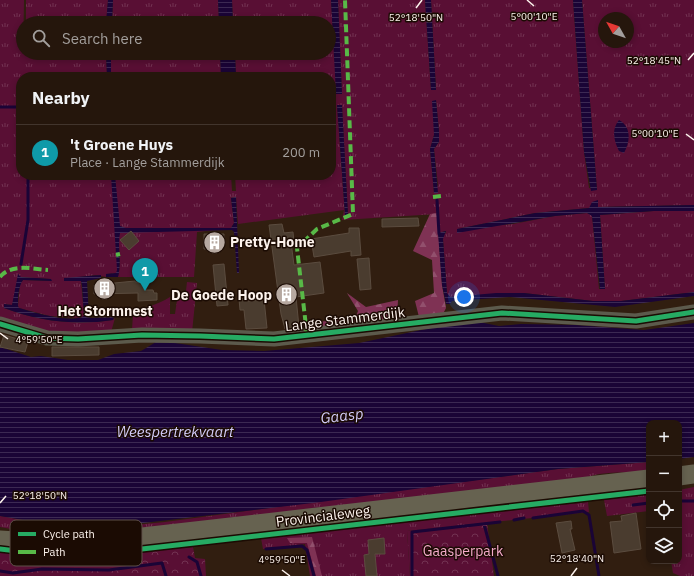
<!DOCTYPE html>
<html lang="en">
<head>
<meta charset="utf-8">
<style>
  body { margin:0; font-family:"IBM Plex Sans",sans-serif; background:#31231a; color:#f1f3f6 }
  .controls { position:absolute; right:12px; bottom:12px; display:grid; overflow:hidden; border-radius:8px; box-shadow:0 2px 6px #0003 }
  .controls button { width:36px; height:36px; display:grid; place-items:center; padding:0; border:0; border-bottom:1px solid #42352d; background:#25160c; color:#f1f3f6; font:20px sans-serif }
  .compass { position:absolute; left:598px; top:12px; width:36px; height:36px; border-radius:50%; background:#25160c; box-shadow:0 2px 6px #0003; rotate:310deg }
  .you { position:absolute; left:464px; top:297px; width:14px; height:14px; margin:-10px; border:3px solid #fff; border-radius:50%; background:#1a73e8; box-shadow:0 0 0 6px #1a73e833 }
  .badge { display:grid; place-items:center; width:26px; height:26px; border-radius:50%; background:#b6a8a0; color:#fff; font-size:13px; font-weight:700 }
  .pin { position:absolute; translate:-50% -33px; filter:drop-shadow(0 1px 2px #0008) }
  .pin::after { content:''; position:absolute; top:21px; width:14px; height:12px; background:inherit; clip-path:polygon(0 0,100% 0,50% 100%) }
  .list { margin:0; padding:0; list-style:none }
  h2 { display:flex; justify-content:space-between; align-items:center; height:52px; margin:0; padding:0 16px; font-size:17px }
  h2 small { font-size:13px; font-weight:400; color:#a39f9d }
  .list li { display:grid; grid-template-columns:26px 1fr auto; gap:12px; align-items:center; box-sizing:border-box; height:56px; padding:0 16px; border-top:1px solid #42352d }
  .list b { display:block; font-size:15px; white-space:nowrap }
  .list p { margin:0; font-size:13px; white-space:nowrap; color:#a39f9d }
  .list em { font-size:13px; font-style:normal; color:#a39f9d }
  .icon { flex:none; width:22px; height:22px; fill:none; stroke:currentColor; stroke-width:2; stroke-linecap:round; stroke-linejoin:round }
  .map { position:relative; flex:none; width:694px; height:576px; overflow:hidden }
  .search { position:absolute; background:#25160c; box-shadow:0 2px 6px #0003; left:16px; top:16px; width:320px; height:44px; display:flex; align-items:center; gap:10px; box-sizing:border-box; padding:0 14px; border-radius:22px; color:#a39f9d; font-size:15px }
  .panel { position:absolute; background:#25160c; box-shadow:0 2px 6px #0003; left:16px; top:72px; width:320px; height:108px; border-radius:16px }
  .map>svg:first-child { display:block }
</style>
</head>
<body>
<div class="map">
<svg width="694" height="576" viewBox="0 0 694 576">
  <defs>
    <pattern id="grass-tufts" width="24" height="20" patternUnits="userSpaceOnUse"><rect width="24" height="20" fill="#590f34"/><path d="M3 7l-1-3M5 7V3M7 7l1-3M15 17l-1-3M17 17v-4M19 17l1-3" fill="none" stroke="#723252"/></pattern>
    <pattern id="forest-firs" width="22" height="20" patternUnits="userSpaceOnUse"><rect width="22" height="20" fill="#7f3254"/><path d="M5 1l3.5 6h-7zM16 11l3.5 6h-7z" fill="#92506d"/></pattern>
    <pattern id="park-crowns" width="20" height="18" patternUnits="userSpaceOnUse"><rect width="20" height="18" fill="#590f34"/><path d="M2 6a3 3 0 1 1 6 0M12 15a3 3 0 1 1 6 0" fill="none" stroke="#723252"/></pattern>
    <pattern id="water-rules" width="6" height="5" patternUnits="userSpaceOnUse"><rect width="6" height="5" fill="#1a0436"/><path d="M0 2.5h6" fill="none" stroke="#3c2953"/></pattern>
  </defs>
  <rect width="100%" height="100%" fill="#311e10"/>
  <path fill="url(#grass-tufts)" fill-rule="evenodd" d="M0,0H24L23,53H106L107,77H21V175H231L232,191H236L235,175H331V77H236L235,53H329V23H233L232,0H331L337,94H342L338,0H425L431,90L436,89L431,0H573L584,152L589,188L597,190L582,0H694V205L598,207V201L589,208L535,213L457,229L513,224L555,216L587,213L592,215L599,289H605L600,215L654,211H694V292L621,301H593L524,293L450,297L447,294L443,239V234L446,233V231L438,233L437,214L342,220L344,210L238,224L236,197L231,198L234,223L231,228L197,232L194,277H118C121,264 120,252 118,239H116L118,257L117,273L106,274V277L96,275L64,279L65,281H81L84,316L81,318L50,316L19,308L18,306L20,284L23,280L51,281V279L21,277L12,305L4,304V308C38,321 76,326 113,320L115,318L111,332L53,336L0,318ZM604,18H628V42H604ZM436,100L439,131V142L434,149L438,185L434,193L430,149L434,135ZM342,105L348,215H345L337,106Z
    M26,0H108L106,23H26Z
    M113,0H218L219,23H112Z
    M111,53H220L221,77H111Z
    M187,282L197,283L192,332L132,330L133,314C144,307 158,305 170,297V314H175L178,293L186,291Z
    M649,462V473C625,473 602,470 580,480L83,535L33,533L0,527V516L58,526L92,529L165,522L558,469Z
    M694,487V576H680L673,573L671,561H679V490Z
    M649,494V511L607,516L604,500Z
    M588,502L589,512L407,531L410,576H310L305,544L263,549L261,538Z"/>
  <path fill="url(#forest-firs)" d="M437,213L442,285L446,308L442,316L419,317L415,301L434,293L432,260L413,251L430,214Z
    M347,293L366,307L398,300L397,319L314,330L313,322L355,319L358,311Z
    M312,537L322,576H316L307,543H290L287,538Z"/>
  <path fill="url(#park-crowns)" d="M487,523L494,576H410L407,531Z
    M193,547L195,558L205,559L206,576H0V552L39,556H89Z"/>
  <path fill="url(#water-rules)" d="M108,0H113L112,23H106Z
    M218,0H232L233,23H219Z
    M331,0H338L342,94H336Z
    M425,0H431L436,90H431Z
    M573,0H582L597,190L591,191L584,152Z
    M106,53H111V77H107Z
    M220,53H235L236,77H221Z
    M436,100L439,131V142L434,149L438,193H434L430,149L434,135L432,101Z
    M337,105H342L348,215H345Z
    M619,120C632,127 630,142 624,153L619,151C614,141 611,130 619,120Z
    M111,175H115L120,226L126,228H231L234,223L231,198L236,197L239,273H237L234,232L232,230L120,233C117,247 122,262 118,277H106V274L116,273L117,270Z
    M598,200V207L694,205V211H654L600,215L605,289H600L592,216L587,213L555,216L457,233V229L535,213L589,208L592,202Z
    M446,231L443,239L447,293L450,297L496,293H524L593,301H621L694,292V296L615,307L510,297L452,301L450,304H446L442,285L438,233Z
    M18,274L21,277L51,279L52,281L23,280C18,287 18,298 18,306L19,308C32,312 72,324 84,316L82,285L81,281H64V278L101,275V278L87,281L89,316L90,318L114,317L113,320C76,326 38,321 4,308V304L12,305Z
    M479,322L499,326L521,324L575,325L644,330L694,323V457L679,459V423H649V462L558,469L321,502L92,529L58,526L0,516V347L31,357L41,356L68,360H98L114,354L141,351L156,342L175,343L222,350L264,351L359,343L431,328Z"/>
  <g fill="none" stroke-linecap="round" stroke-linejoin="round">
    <path stroke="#1a0436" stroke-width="3" d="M0,107H21
      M437,200L439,234
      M21,264L28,220V175
      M679,501H694
      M633,505L649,503
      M533,518L583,511L589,515L599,576
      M514,520L524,518
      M484,524L498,576
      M266,549L302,546L307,550L314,576
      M189,557L197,562L201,576
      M0,571L13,573L42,569L109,570L162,563L166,576
      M412,576V532L500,522"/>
  </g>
  <path fill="#4a3c2f" stroke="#5b4c3f" d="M418,218L419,226L382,227V219Z
    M282,224L284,233L293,232L294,242H291L294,265L320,262L324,293L296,297L299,327L285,329L281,314L269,225Z
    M349,228H359L361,255L351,256V251L314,257L311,239L349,233Z
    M131,231L139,241L129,250L120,240Z
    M204,234H224L223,249H204Z
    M369,258L371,289L360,290L357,259Z
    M224,264L228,305L217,306L213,265Z
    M135,281V282H144V290H153L154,293H157V300L138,301V293L94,294V285Z
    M247,298L248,301L264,299L267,328L246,329L244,310H240L239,299Z
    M4,335L28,342L25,352L0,347Z
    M52,347H99V355L52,356Z
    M636,513L641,549L614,553L610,522L622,521L621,516Z
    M571,521L572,529H570L575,550L562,553L556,523Z
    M384,538L385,554H375L377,576H366L364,555L369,554L368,540Z"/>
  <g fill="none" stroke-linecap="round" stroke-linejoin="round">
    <path stroke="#5c5a4c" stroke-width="15" d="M0,324L47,338L78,339L142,335L200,336L274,339L502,313L636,321L694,312"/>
    <path stroke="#666250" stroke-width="19" d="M679,476L694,474
      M0,540L63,544L72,542L116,540L649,479"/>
    <path stroke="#58b947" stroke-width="4" stroke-dasharray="8 4" stroke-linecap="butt" d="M433,197L441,196
      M116,255L120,254
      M0,277C12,263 32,269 48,270
      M307,335L297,248L317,229L353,214L345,0"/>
    <defs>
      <path id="cycleway" d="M0,324L47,338L78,339L142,335L200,336L274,339L502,313L636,321L694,312
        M0,549C44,555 89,553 133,550L649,491"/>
    </defs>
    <use href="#cycleway" stroke="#1b0b03" stroke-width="8"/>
    <use href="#cycleway" stroke="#26ab63" stroke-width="5"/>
  </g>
  <path fill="none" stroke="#fdf3ed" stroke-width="1.5" d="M527,0L534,6M416,8L422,0M688,60L694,53M686,134L694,140M0,333L8,339M0,503L6,496M282,570L290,576M571,576L577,568"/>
  <defs>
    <symbol id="building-disc" viewBox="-11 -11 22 22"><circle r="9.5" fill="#b6a8a0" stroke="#1b0b03"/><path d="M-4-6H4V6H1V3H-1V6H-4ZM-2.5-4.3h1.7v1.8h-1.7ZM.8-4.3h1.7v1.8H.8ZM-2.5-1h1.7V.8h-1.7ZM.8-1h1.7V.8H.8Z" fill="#fff"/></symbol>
  </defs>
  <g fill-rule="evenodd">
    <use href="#building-disc" x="202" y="230" width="25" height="25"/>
    <use href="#building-disc" x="92" y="276" width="25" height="25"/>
    <use href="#building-disc" x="274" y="282" width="25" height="25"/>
  </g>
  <g text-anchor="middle" stroke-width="3" stroke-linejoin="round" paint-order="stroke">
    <g font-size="14" font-weight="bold" fill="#fdf3ed" stroke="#1b0b03" text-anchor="start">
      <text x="230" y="247">Pretty-Home</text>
      <text x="272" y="300" text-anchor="end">De Goede Hoop</text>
      <text x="105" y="316" text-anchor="middle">Het Stormnest</text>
    </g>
    <g font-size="14" fill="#fdf3ed" stroke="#1b0b03">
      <text transform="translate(345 319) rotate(-7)" y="5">Lange Stammerdijk</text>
      <text transform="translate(323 516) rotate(-7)" y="5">Provincialeweg</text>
    </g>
    <g font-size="14" fill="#f4aac9" stroke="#1b0b03">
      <text x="463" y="556">Gaasperpark</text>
    </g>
    <g font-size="15" font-style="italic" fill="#d2cbf8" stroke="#1b0b03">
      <text transform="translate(342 416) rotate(-7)" y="5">Gaasp</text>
      <text x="175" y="437">Weespertrekvaart</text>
    </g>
  </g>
  <rect x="10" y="520" width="132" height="46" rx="6" fill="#1b0b03" stroke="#5f5149" stroke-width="1"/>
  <rect x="18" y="532" width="18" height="4" fill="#26ab63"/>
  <rect x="18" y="550" width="18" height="4" fill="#58b947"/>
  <g font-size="11" fill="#fdf3ed">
    <text x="43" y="538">Cycle path</text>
    <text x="43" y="556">Path</text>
  </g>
  <g font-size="10" text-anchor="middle" fill="#fdf3ed" stroke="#1b0b03" stroke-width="3" stroke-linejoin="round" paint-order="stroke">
    <text x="534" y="20">5°00'10"E</text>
    <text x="416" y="21">52°18'50"N</text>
    <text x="654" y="64">52°18'45"N</text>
    <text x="655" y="137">5°00'10"E</text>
    <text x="39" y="343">4°59'50"E</text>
    <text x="40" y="499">52°18'50"N</text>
    <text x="577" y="562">52°18'40"N</text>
    <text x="282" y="563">4°59'50"E</text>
  </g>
</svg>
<div class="controls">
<button>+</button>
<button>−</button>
<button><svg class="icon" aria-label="locate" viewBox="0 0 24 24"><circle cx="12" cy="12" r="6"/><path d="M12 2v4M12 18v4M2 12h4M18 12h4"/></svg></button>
<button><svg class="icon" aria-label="layers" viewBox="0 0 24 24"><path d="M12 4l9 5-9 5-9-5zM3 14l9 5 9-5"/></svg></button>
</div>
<svg class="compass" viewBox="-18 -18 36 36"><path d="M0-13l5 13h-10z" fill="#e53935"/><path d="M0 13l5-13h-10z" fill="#a39f9d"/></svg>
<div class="you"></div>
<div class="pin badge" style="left:145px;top:291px;background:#0f9aa8">1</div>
<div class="search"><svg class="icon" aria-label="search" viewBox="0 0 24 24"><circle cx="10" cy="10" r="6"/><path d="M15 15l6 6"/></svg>Search here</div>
<section class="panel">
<h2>Nearby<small></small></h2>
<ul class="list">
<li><span class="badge" style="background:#0f9aa8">1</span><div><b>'t Groene Huys</b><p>Place · Lange Stammerdijk</p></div><em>200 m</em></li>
</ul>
</section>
</div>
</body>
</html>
